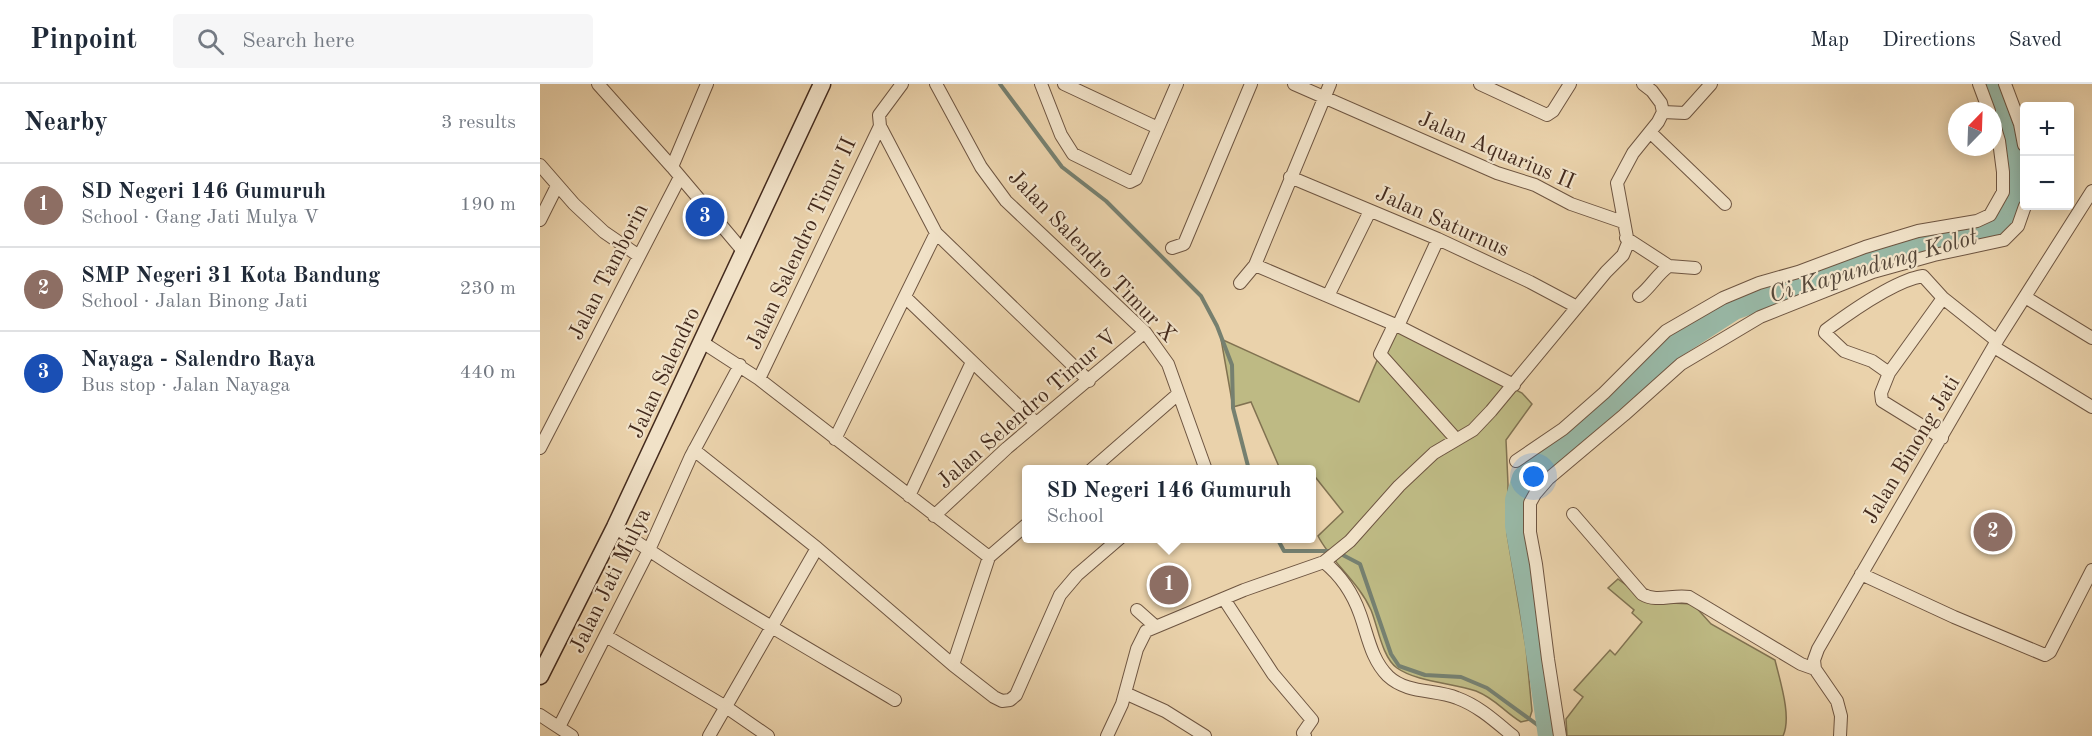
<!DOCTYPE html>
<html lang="en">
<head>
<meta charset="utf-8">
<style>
  body { margin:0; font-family:"Old Standard TT",serif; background:#f6f6f7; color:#1f2937 }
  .controls { position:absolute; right:18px; top:18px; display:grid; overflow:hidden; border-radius:6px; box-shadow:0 3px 15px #0003 }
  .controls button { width:54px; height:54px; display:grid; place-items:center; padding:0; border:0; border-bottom:2px solid #e0e1e3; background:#fff; color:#1f2937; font:30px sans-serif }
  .compass { position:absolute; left:1408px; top:18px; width:54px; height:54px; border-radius:50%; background:#fff; box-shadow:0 3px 15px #0003; rotate:23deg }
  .you { position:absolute; left:994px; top:393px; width:21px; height:21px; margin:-15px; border:4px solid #fff; border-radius:50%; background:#1a73e8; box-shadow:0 0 0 9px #1a73e833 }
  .badge { display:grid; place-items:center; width:39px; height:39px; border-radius:50%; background:#d93025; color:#fff; font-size:20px; font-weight:700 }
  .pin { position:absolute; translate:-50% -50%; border:3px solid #fff; box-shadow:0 2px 6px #0006 }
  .popup { position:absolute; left:482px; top:381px; width:294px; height:78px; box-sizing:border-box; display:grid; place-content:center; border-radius:6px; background:#fff; filter:drop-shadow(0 2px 4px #0005); font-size:20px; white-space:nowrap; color:#747a83 }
  .popup b { font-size:22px; color:#1f2937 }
  .popup::after { content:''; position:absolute; left:50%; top:100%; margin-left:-12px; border:12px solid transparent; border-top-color:#fff }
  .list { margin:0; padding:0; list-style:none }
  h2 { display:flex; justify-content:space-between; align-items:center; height:78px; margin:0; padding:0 24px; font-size:26px }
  h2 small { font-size:20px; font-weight:400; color:#747a83 }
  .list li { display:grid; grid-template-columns:39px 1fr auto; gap:18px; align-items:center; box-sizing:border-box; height:84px; padding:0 24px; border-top:2px solid #e0e1e3 }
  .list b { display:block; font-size:22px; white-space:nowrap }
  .list p { margin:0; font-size:20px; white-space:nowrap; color:#747a83 }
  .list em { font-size:20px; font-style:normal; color:#747a83 }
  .icon { flex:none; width:33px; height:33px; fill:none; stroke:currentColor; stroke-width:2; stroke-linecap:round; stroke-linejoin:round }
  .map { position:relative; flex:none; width:1552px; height:652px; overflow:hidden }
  header { display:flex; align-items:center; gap:36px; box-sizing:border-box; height:84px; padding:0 30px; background:#fff; border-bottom:2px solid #e0e1e3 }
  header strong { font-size:28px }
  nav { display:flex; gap:33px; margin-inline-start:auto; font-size:21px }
  .search { width:420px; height:54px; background:#f6f6f7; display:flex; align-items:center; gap:15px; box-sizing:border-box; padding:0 21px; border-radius:6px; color:#747a83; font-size:22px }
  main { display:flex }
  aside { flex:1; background:#fff }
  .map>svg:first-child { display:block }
</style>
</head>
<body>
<header>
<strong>Pinpoint</strong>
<div class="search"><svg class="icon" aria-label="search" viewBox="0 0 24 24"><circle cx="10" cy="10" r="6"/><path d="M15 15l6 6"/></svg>Search here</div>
<nav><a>Map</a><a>Directions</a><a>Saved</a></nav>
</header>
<main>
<aside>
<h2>Nearby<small>3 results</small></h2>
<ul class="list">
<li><span class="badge" style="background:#8d6e63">1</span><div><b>SD Negeri 146 Gumuruh</b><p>School · Gang Jati Mulya V</p></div><em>190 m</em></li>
<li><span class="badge" style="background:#8d6e63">2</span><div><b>SMP Negeri 31 Kota Bandung</b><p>School · Jalan Binong Jati</p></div><em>230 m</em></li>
<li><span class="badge" style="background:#1a4fb4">3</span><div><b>Nayaga - Salendro Raya</b><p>Bus stop · Jalan Nayaga</p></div><em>440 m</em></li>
</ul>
</aside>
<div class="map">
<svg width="1552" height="652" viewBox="0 0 1552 652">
  <rect width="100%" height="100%" fill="#ead2ab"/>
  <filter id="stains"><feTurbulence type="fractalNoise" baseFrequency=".00333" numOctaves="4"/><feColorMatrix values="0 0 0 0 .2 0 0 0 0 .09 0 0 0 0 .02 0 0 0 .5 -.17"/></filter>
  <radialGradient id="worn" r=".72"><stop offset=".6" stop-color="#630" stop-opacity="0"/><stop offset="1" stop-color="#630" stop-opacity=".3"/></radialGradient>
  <path fill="#beba84" stroke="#817251" stroke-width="1.5" d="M852,242L982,309L992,320L966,356L968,400L967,450L986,564L992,627L989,636L981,638C963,627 956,615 936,607C912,599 877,598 857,584C842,573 838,543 831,526C818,497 792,479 778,452L803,428L776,394L772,396L771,386L740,385L711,318L693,323L681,255L819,318Z
    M1078,495L1109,518L1153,520L1171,540L1235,576C1240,597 1252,633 1243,652H1027L1026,635L1043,613L1034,606L1070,566L1075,571L1102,538L1092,529L1094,526L1068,504Z"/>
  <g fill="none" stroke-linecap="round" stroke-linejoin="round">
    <path stroke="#768070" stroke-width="4" d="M460,0L522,83L566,117L661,212L677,242L692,281L693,324L709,386
      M737,454L744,467H792
      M799,469L820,480L851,570L859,582L885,591L921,593L947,604L1010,650"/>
    <path stroke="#98b8a6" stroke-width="24" d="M1010,652L991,521L977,442V416L984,394L1132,264L1194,224L1309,183L1450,147L1471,129L1475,103L1473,73L1451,0"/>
    <defs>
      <path id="street" d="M58,0L132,83L203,167
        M362,0L339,31L340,42L396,149L549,297
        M396,0L441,83L466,117L605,248L628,280L666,386
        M501,0L521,51L533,70L590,98L596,95L637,0
        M524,0L618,44
        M754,0L957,89L995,101L1031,120L1083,138
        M940,0L1007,31L1013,27L1030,0
        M1439,0L1449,27
        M1465,0L1480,40L1484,61
        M1123,28L1145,29L1171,0
        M1110,48L1185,120
        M0,81L34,120L64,148L99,172
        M132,83L167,0
        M750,93L898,155L990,198L1037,223
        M0,136L17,102
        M1086,154L1129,182L1155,184
        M632,164L644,160L711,0
        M715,181L858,242L974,301
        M700,199L715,181L790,0
        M788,212L830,127
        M1099,212C1111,203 1117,190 1129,182
        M365,213L496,339
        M1485,213L1552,254
        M1403,214L1349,289L1332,277L1304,267L1285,249L1286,246C1309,229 1356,196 1383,192L1403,214L1457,257
        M854,241L840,270L916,355
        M858,242L898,155
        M162,258L219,295L449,473L413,581
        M1454,263L1552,323
        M1349,289L1341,309L1342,317L1402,354
        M219,295L340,42
        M295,355L396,149
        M0,364L140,93
        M154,366L277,464L413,581L454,613L462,617L470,616L476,611L520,511L537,491L580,454
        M976,377L1023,345L1064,309L1126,247L1183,214L1219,199L1258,188L1325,163L1378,147L1437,137L1450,131L1463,108V88L1459,57L1453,37
        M551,386L638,310
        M369,412L432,278
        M1033,430L1102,510C1117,519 1133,510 1149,513L1261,580L1275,585
        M394,432L467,364L605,248
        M75,443C165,506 261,560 355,616
        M449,473L486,441
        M784,478C800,491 813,510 820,530C828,552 831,575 848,592C867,610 895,605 917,614C939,622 956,638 973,652
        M1321,490L1414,533L1505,571L1510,568L1552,486
        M684,515L733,590L772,636L763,649L765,652
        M597,526L615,542
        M66,552L186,623L228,652
        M585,609L625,627L665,652
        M0,631L32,652
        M19,643L109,466L151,372L200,281
        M169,652L277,464
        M567,652L582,620L597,565L606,547L704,506L784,478L810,457L859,402L894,369L933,346L951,327L1066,188L1083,171L1088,159L1077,99L1093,69L1118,38L1123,28L1121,19L1112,7L1103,0
        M1020,652L1008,575L996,480L990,448V419L995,410L1008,395L1084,331L1141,280L1220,233L1333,188L1394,171L1464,156L1478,142L1485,122
        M1300,652L1301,632L1297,617L1275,585L1274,576L1278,565L1458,255L1552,107"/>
      <path id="secondary" d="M0,592L75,443L282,0"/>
    </defs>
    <use href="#street" stroke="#6e5541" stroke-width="14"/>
    <use href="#secondary" stroke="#442b1e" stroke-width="19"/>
    <use href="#street" stroke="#f1e2c8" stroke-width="12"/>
    <use href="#secondary" stroke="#f1e2c8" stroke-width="16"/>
  </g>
  <g text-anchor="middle" stroke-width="4.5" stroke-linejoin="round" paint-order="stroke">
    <g font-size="22" fill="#442b1e" stroke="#f1e2c8">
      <text transform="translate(957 65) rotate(23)" y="8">Jalan Aquarius II</text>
      <text transform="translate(903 136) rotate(24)" y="8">Jalan Saturnus</text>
      <text transform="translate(260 159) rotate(-65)" y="8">Jalan Salendro Timur II</text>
      <text transform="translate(553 171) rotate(46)" y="8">Jalan Salendro Timur X</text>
      <text transform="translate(67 187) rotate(-63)" y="8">Jalan Tamborin</text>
      <text transform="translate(123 288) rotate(-65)" y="8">Jalan Salendro</text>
      <text transform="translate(486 324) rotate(-41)" y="8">Jalan Selendro Timur V</text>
      <text transform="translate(1370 365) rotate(-59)" y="8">Jalan Binong Jati</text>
      <text transform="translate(69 496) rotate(-64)" y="8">Jalan Jati Mulya</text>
    </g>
    <g font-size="24" font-style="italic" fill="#554739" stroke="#f1e2c8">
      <text transform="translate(1333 181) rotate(-16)" y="8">Ci Kapundung Kolot</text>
    </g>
  </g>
  <rect width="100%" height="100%" filter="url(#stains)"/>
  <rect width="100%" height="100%" fill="url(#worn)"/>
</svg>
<div class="controls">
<button>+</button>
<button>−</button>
</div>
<svg class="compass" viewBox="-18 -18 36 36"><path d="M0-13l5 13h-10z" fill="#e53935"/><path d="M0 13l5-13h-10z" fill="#747a83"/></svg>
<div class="you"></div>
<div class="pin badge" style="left:629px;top:501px;background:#8d6e63">1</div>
<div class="popup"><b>SD Negeri 146 Gumuruh</b>School</div>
<div class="pin badge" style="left:1453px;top:448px;background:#8d6e63">2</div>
<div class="pin badge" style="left:165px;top:133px;background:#1a4fb4">3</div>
</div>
</main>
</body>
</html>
